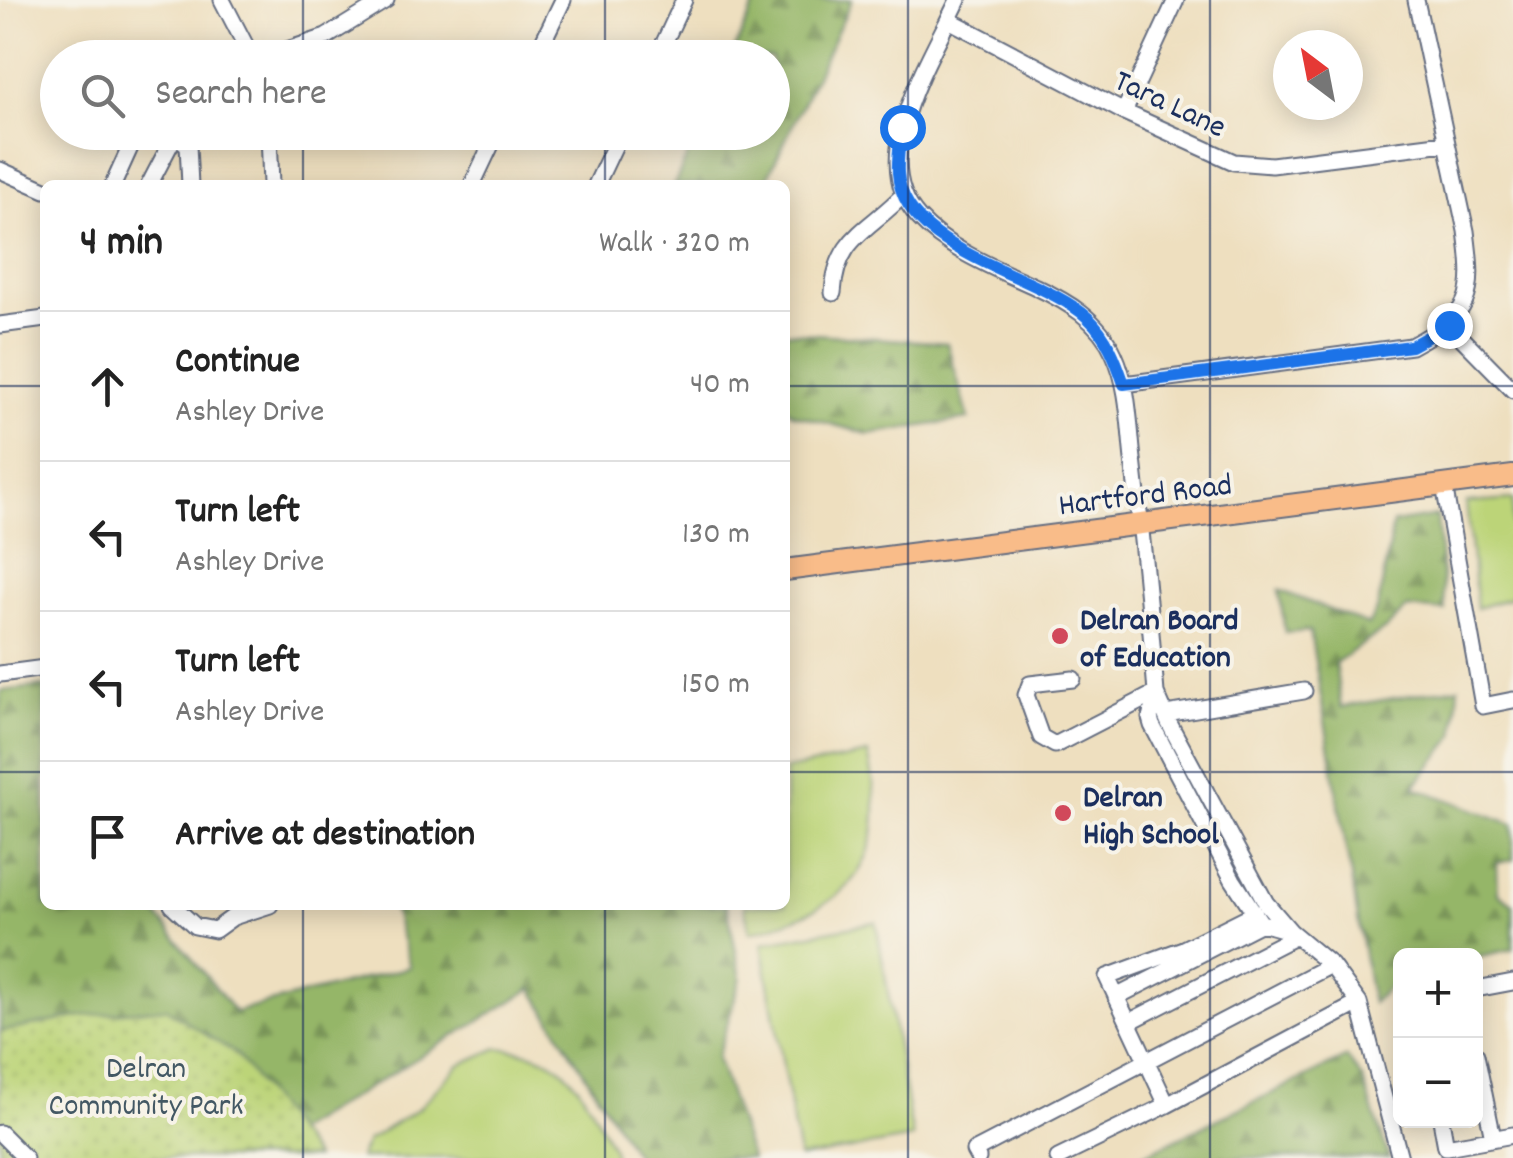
<!DOCTYPE html>
<html lang="en">
<head>
<meta charset="utf-8">
<style>
  body { margin:0; font-family:Dekko,sans-serif; background:#f2f2f2; color:#222 }
  .controls { position:absolute; right:30px; bottom:30px; display:grid; overflow:hidden; border-radius:15px; box-shadow:0 5px 25px #0003 }
  .controls button { width:90px; height:90px; display:grid; place-items:center; padding:0; border:0; border-bottom:2px solid #e0e0e0; background:#fff; color:#222; font:50px sans-serif }
  .compass { position:absolute; left:1273px; top:30px; width:90px; height:90px; border-radius:50%; background:#fff; box-shadow:0 5px 25px #0003; rotate:328deg }
  .stop { position:absolute; width:30px; height:30px; margin:-22px; border:8px solid #1a73e8; border-radius:50%; background:#fff }
  .stop.end { background:#1a73e8; border-color:#fff; box-shadow:0 2px 10px #0008 }
  .list { margin:0; padding:0; list-style:none }
  h2 { display:flex; justify-content:space-between; align-items:center; height:130px; margin:0; padding:0 40px; font-size:42px }
  h2 small { font-size:32px; font-weight:400; color:#767676 }
  .list li { display:grid; grid-template-columns:65px 1fr auto; gap:30px; align-items:center; box-sizing:border-box; height:150px; padding:0 40px; border-top:2px solid #e0e0e0 }
  .list b { display:block; font-size:38px; white-space:nowrap }
  .list p { margin:0; font-size:32px; white-space:nowrap; color:#767676 }
  .list em { font-size:32px; font-style:normal; color:#767676 }
  .icon { flex:none; width:55px; height:55px; fill:none; stroke:currentColor; stroke-width:2; stroke-linecap:round; stroke-linejoin:round }
  .map { position:relative; flex:none; width:1513px; height:1158px; overflow:hidden }
  .search { position:absolute; background:#fff; box-shadow:0 5px 25px #0003; left:40px; top:40px; width:750px; height:110px; display:flex; align-items:center; gap:25px; box-sizing:border-box; padding:0 35px; border-radius:55px; color:#767676; font-size:38px }
  .panel { position:absolute; background:#fff; box-shadow:0 5px 25px #0003; left:40px; top:180px; width:750px; height:730px; border-radius:15px }
  .map>svg:first-child { display:block }
</style>
</head>
<body>
<div class="map">
<svg width="1513" height="1158" viewBox="0 0 1513 1158">
  <defs>
    <pattern id="forest-firs" width="22" height="20" patternUnits="userSpaceOnUse" patternTransform="scale(2.5)"><rect width="22" height="20" fill="#95b668"/><path d="M5 1l3.5 6h-7zM16 11l3.5 6h-7z" fill="#799459"/></pattern>
    <pattern id="park-dots" width="8" height="8" patternUnits="userSpaceOnUse" patternTransform="scale(2.5)"><rect width="8" height="8" fill="#bcd478"/><path d="M2 2h.1M6 6h.1" fill="none" stroke="#a1b66a" stroke-width="1.8" stroke-linecap="round"/></pattern>
  </defs>
  <rect width="100%" height="100%" fill="#f7f3e8"/>
  <filter id="ink" filterUnits="userSpaceOnUse"><feTurbulence type="fractalNoise" baseFrequency=".01" numOctaves="2"/><feDisplacementMap in="SourceGraphic" scale="20" xChannelSelector="R" yChannelSelector="G"/><feConvolveMatrix kernelMatrix="1 2 1 2 8 2 1 2 1" color-interpolation-filters="sRGB"/></filter>
  <filter id="wash" filterUnits="userSpaceOnUse"><feTurbulence type="fractalNoise" baseFrequency=".0048" numOctaves="4" result="noise"/><feDisplacementMap in="SourceGraphic" scale="40" xChannelSelector="R" yChannelSelector="G"/><feGaussianBlur stdDeviation="2.25" result="paint"/><feColorMatrix in="noise" values="0 0 0 0 0 0 0 0 0 0 0 0 0 0 0 0 0 1.4 0 .05"/><feComposite in="paint" operator="in"/></filter>
  <g filter="url(#wash)">
    <rect width="100%" height="100%" fill="#eedfbf"/>
    <path fill="#bcd478" stroke="#6c826b" stroke-width="2.5" d="M1513,500V597L1477,608L1466,503Z
      M868,754C893,860 853,909 750,932L744,905H785V770Z
      M876,922L913,1138L799,1158L762,943Z
      M498,1048C574,1054 580,1090 613,1149L615,1158H359L367,1141L419,1108L459,1065Z"/>
    <path fill="url(#forest-firs)" stroke="#587263" stroke-width="2.5" d="M757,0H852L764,185H674L698,133L772,132V58L731,57Z
      M785,332L947,343L969,419L868,434L793,414L785,407Z
      M1437,516L1445,611L1407,608L1388,627L1335,663L1341,707L1459,687L1455,735L1414,787L1513,824V860L1497,863L1498,893L1513,904V949L1476,957L1400,956V977L1372,1003L1310,631L1285,633L1279,590L1368,625L1378,607L1393,523Z
      M45,686V905H149L235,1012L410,967L392,905H727L741,978L717,1058L751,1158H637L532,989L293,1133L236,1054L82,1016L0,1032V691Z
      M1347,1057L1363,1080L1389,1158H1137Z"/>
    <path fill="url(#park-dots)" stroke="#6c826b" stroke-width="2.5" d="M165,1008L236,1054L315,1158H0V1032L82,1016Z"/>
  </g>
  <g filter="url(#ink)">
    <g fill="none" stroke-linecap="round" stroke-linejoin="round">
      <defs>
        <path id="minor" d="M222,0L252,58
          M958,0C932,57 864,159 919,218C948,250 997,269 1036,287C1068,302 1099,320 1114,354C1129,386 1129,425 1133,459C1142,537 1150,615 1156,693L1150,718L1152,725L1233,880L1261,923L1290,931L1331,965L1359,1003L1400,1158
          M949,20L1124,112L1234,162L1272,165L1445,143
          M263,58L326,37L386,0
          M535,58L563,0
          M657,58L684,0
          M1124,112L1176,0
          M269,132L271,185
          M0,170L45,190
          M113,185L137,132
          M149,185L172,141L179,138L188,145L190,185
          M472,185L497,132
          M596,185L621,132
          M833,293C836,237 869,231 904,194
          M0,325L45,319
          M1449,325L1513,390
          M1124,384L1411,346C1472,314 1475,298 1466,231L1416,0
          M1444,485L1483,706L1513,700
          M0,674L45,668
          M1073,679L1030,684L1026,695L1041,737L1055,745L1156,693
          M1156,693L1169,723L1266,903L1290,931
          M1166,714L1304,691
          M172,905L195,926L215,930L233,917L270,905
          M1476,989L1513,982
          M1116,997L1261,923
          M1129,1022L1296,936
          M1476,1055L1493,1138
          M1167,1105L1107,977L1183,949L1255,913
          M1441,1120L1446,1147L1513,1135
          M0,1133L25,1158
          M978,1158L974,1151L1331,965
          M1058,1158L1167,1105L1359,1003"/>
        <path id="major" d="M785,570L1513,476"/>
      </defs>
      <use href="#minor" stroke="#656d80" stroke-width="19"/>
      <use href="#major" stroke="#656d80" stroke-width="24"/>
      <use href="#minor" stroke="#fff" stroke-width="15"/>
      <use href="#major" stroke="#f9bc89" stroke-width="20"/>
    </g>
  </g>
  <g fill="none" stroke-linecap="round" stroke-linejoin="round" filter="url(#ink)">
    <path stroke="#1a73e8" stroke-width="12" d="M902,127C900,142 897,158 898,173C903,252 1039,273 1088,318C1107,336 1116,360 1124,384L1411,346L1449,325"/>
  </g>
  <path fill="none" stroke="#1b2f5e" stroke-width="2.5" stroke-opacity="0.55" d="M303,0V58M605,0V58M908,0V1158M1210,0V1158M303,132V185M605,132V185M0,386H45M785,386H1513M0,772H45M785,772H1513M303,905V1158M605,905V1158"/>
  <g fill="#d1495b" stroke="#f7f3e8" stroke-width="4">
    <circle cx="1060" cy="636" r="10"/>
    <circle cx="1063" cy="813" r="10"/>
  </g>
  <g text-anchor="middle" stroke-width="8" stroke-linejoin="round" paint-order="stroke">
    <g font-size="32" fill="#1b2f5e" stroke="#f7f3e8">
      <text transform="translate(1171 102) rotate(25)" y="11">Tara Lane</text>
      <text transform="translate(1145 493) rotate(-7)" y="11">Hartford Road</text>
    </g>
    <g font-size="32" font-weight="bold" fill="#1b2f5e" stroke="#f7f3e8" text-anchor="start">
      <text x="1080" y="629">Delran Board<tspan x="1080" dy="37">of Education</tspan></text>
      <text x="1083" y="806">Delran<tspan x="1083" dy="37">High School</tspan></text>
    </g>
    <g font-size="32" fill="#435864" stroke="#f7f3e8">
      <text x="146" y="1077">Delran<tspan x="146" dy="37">Community Park</tspan></text>
    </g>
  </g>
</svg>
<div class="controls">
<button>+</button>
<button>−</button>
</div>
<svg class="compass" viewBox="-18 -18 36 36"><path d="M0-13l5 13h-10z" fill="#e53935"/><path d="M0 13l5-13h-10z" fill="#767676"/></svg>
<div class="stop" style="left:902px;top:127px"></div>
<div class="stop end" style="left:1449px;top:325px"></div>
<div class="search"><svg class="icon" aria-label="search" viewBox="0 0 24 24"><circle cx="10" cy="10" r="6"/><path d="M15 15l6 6"/></svg>Search here</div>
<section class="panel">
<h2>4 min<small>Walk · 320 m</small></h2>
<ul class="list">
<li><svg class="icon" aria-label="ahead" viewBox="0 0 24 24"><path d="M12 20V5M6 11l6-6 6 6"/></svg><div><b>Continue</b><p>Ashley Drive</p></div><em>40 m</em></li>
<li><svg class="icon" aria-label="left" viewBox="0 0 24 24"><path d="M17 20v-9H6M10 6l-5 5 5 5"/></svg><div><b>Turn left</b><p>Ashley Drive</p></div><em>130 m</em></li>
<li><svg class="icon" aria-label="left" viewBox="0 0 24 24"><path d="M17 20v-9H6M10 6l-5 5 5 5"/></svg><div><b>Turn left</b><p>Ashley Drive</p></div><em>150 m</em></li>
<li><svg class="icon" aria-label="arrive" viewBox="0 0 24 24"><path d="M6 21V4h12l-3 4 3 4H6"/></svg><div><b>Arrive at destination</b></div></li>
</ul>
</section>
</div>
</body>
</html>
